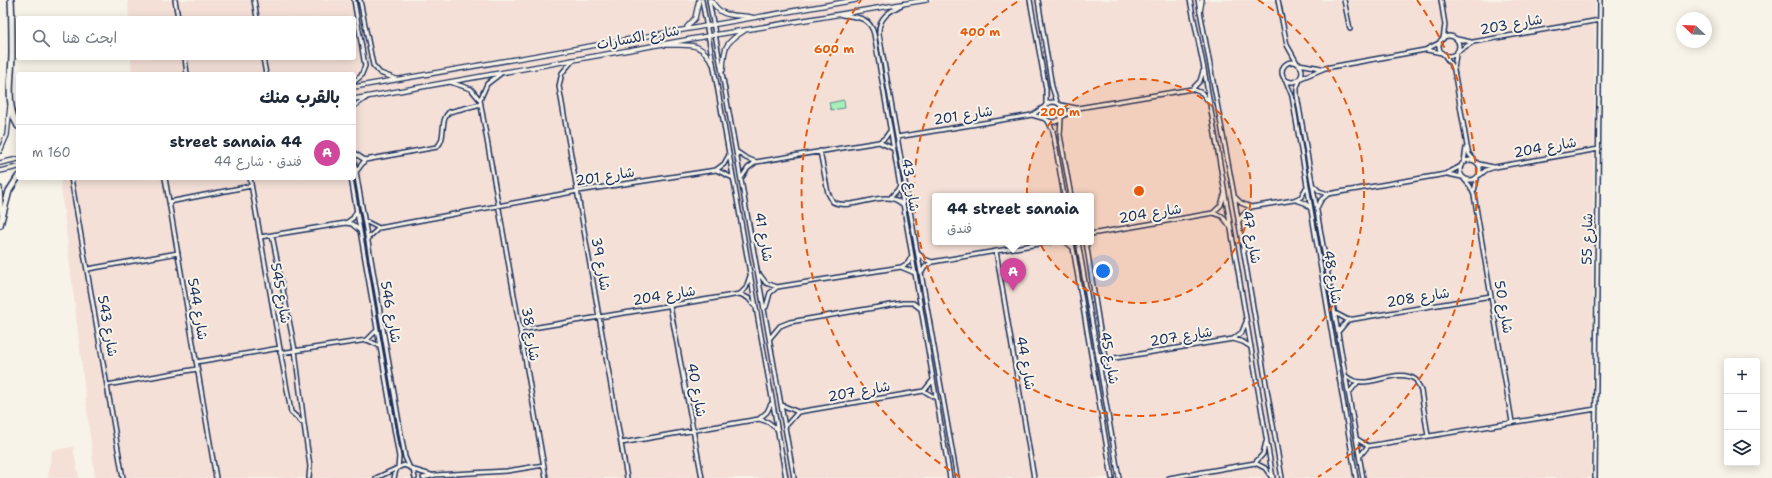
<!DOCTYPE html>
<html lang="ar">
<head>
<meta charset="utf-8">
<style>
  body { margin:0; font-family:"Shantell Sans","Playpen Sans Arabic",sans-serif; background:#f6f6f7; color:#1f2937; direction:rtl }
  .controls { position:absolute; right:12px; bottom:12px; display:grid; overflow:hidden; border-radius:4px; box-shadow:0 2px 10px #0003 }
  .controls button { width:36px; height:36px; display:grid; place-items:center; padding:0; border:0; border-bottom:1px solid #e0e1e3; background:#fff; color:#1f2937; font:20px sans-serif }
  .compass { position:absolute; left:1676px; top:12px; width:36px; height:36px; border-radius:50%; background:#fff; box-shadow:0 2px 10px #0003; rotate:293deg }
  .you { position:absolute; left:1103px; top:271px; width:14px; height:14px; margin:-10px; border:3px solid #fff; border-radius:50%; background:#1a73e8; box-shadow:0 0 0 6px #1a73e833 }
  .badge { display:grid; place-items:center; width:26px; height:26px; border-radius:50%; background:#1f6fb2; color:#fff; font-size:13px; font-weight:700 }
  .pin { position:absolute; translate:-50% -33px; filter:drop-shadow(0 1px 2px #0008) }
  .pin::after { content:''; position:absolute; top:21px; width:14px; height:12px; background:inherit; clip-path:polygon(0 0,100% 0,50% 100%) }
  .popup { position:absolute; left:932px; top:193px; width:162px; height:52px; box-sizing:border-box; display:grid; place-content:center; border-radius:4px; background:#fff; filter:drop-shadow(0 1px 3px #0005); font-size:13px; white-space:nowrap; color:#747a83 }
  .popup b { font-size:15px; color:#1f2937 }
  .popup::after { content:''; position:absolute; left:50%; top:100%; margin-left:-8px; border:8px solid transparent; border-top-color:#fff }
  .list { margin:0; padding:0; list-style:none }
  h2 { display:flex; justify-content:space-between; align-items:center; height:52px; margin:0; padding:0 16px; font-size:17px }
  h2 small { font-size:13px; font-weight:400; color:#747a83 }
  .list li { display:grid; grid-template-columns:26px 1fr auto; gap:12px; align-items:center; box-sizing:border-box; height:56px; padding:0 16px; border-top:1px solid #e0e1e3 }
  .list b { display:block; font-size:15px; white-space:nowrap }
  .list p { margin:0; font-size:13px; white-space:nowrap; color:#747a83 }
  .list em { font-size:13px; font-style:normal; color:#747a83 }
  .icon { flex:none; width:22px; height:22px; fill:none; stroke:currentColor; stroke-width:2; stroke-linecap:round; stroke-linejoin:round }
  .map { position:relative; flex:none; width:1772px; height:478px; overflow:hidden; direction:ltr }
  .search { position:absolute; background:#fff; box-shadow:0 2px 10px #0003; left:16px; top:16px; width:340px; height:44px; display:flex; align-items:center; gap:10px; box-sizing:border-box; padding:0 14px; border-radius:4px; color:#747a83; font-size:15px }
  .panel { position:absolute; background:#fff; box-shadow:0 2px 10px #0003; left:16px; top:72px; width:340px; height:108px; border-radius:4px; direction:rtl }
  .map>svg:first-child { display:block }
</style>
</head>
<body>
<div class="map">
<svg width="1772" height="478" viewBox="0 0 1772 478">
  <rect width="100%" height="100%" fill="#f7f3e8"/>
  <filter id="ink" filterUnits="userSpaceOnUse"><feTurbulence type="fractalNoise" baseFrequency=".025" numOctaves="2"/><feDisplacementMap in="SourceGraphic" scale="8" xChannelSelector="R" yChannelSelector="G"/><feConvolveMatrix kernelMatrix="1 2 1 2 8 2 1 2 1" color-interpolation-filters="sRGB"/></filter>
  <g filter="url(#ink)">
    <path fill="#f4e0d7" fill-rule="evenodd" d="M128,0H1595L1591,478H95L60,179L354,178V74H132L131,58H354V18H129ZM935,196H1091V242H935Z
      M73,447L79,478H48L52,450Z"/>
    <path fill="#a7eebb" stroke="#618e8c" d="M844,100L845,108L831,110L829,103Z"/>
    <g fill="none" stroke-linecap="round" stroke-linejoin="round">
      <defs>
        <path id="minor" d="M175,0L178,18
          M254,0L257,18
          M354,0L365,66L361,76L354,82
          M360,0L373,65L380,73L396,79
          M702,0L786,478
          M709,0L794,478
          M1030,0L1046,89V105
          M1038,0L1052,87L1057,102
          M1190,0L1204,69L1273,478
          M1198,0L1234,195L1282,478
          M1278,0L1287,45L1297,63
          M1344,0L1350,29
          M1441,0L1445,25L1443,39
          M903,4C890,11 878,17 879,34L957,478
          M842,15C857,17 870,17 874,34L950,478
          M1439 46a10 10 0 1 1 20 0a10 10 0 1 1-20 0Z
          M1457,39L1471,42
          M1427,50L1442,53
          M1457,52L1473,42L1600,20
          M1456,54L1454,70L1467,146L1469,154L1475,161
          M1445,56L1453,68
          M185,58L187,74
          M263,58L266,74
          M573,60L562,73L559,86L627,478
          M1282 72a10 10 0 1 1 20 0a10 10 0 1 1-20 0Z
          M1299,64L1321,68
          M1301,78L1325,68L1425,50L1441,42
          M1300,80L1297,87V95L1363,478
          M1286,81L1292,96L1356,478
          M450,82L471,89L480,100L546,478
          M1192,89L1200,81L1203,71
          M480,100L487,84L500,74
          M1043 112a10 10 0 1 1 20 0a10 10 0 1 1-20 0Z
          M1061,105L1076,108
          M354,106L366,98
          M1032,115L1046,119
          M1063,116L1078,108L1192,89L1202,93L1208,101
          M1061,119L1060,135L1071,196
          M1048,121L1053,131L1064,196
          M897,137L1032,115L1044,107
          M879,142L894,149
          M820,151L828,193L833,202C853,212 886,187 902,204
          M737,152L746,158L756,162
          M354,153L365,160
          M1460 170a10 10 0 1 1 20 0a10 10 0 1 1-20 0Z
          M354,160L405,457L409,466
          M1464,162L1466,148
          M1479,164L1493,167
          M716,170L724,164L729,155
          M356,172L365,160L437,147C447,138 439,121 449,112L481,104
          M1448,174L1462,177
          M1480,175L1486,170L1495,167L1599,149
          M742,177L748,168L756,162L879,142L885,138L890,131
          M71,178L123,478
          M165,178L216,478
          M250,178L291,412L304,424L310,466L309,478
          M351,178L399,457L398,468
          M1464,179L1470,186L1474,195L1512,422
          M1314,186L1319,191L1328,194L1446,174L1461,166
          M1474,191L1477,179
          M1234,196L1241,203L1251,207L1294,200L1301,197L1306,188
          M891,197L900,187
          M1296,200L1305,203L1310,208
          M169,202L251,186
          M1317,208L1321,200L1328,194
          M1213,213L1221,205L1224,195
          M365,221L379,228
          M346,223L352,224L359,230
          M1238,223L1242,216L1251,207
          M1091,234L1213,213L1222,216L1229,225
          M272,235L295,350L304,424
          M260,237L346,223L353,218L356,212
          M367,239L379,228L578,191L716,170L733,178
          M1066,242L1072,247
          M1072,242L1112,478
          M1078,242L1119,478
          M1086,242L1103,349L1107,358
          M996,251L1034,478
          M919,254L924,259L932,262
          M901,267L915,273
          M88,269L178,253
          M922,272L925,267L932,262L1050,242
          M760,275L766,283L777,287L901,267L908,263L911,257
          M740,294L748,298L755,306
          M670,306L702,478
          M766,307L770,293L777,287
          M1335,313L1348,320L1491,296
          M520,330L740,294L746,288L750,276
          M1338,332L1348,320
          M770,338L780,326L790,322L903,303H913L921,309
          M1233,339L1242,332L1246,322
          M367,340L377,330
          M280,353L367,340L380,346
          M1098,354L1109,359L1233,339L1243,342L1251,347
          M196,362L280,348
          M1101,369L1109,359
          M1346,376C1365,394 1395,365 1416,380L1421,391L1428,436
          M107,385L197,369
          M924,391L933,380
          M1349,393L1357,383
          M782,405L798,412L924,391L936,398
          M759,419L767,412L771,404
          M785,427L798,412
          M1357,439L1368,446L1596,409
          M621,443L759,419L768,422L777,429
          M1360,456L1368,446
          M1255,463L1265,468L1272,478
          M414,470L431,475
          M376,478L404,465L413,469L415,478
          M394,478L396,470
          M423,478L435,475L507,471L544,465
          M1169,478L1255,463L1263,454L1266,442
          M1595,478L1600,0"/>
        <path id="tertiary" d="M711,0C722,19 733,14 751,17
          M1200,12L1202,0
          M687,27L695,18L699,0
          M665,45C689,46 700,40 713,64
          M723,70C724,48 724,43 744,31
          M354,87L856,0
          M354,99L708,36L926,0
          M0,151L7,135L10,106
          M0,163L18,159
          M0,171L18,167
          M0,188L1,213"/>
        <path id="trunk" d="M11,0C12,18 12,35 12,53C12,76 5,105 18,126
          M0,225L9,191L18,177"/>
      </defs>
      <use href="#minor" stroke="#1b2f5e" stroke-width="6"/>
      <use href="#tertiary" stroke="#1b2f5e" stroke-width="6"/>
      <use href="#trunk" stroke="#1b2f5e" stroke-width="8"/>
      <use href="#minor" stroke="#f7f3e8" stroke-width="3"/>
      <use href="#tertiary" stroke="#f7f3e8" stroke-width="3.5"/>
      <use href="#trunk" stroke="#f7f3e8" stroke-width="5"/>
    </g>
  </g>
  <circle cx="1139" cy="191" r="112" fill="#e8590c" fill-opacity=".12"/>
  <g fill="none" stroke="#e8590c" stroke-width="2" stroke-dasharray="7 5">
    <circle cx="1139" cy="191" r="112"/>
    <path d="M1258 0A225 225 0 1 1 1020 0"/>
    <path d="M960 477A337 337 0 0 1 861 0M1417 0A337 337 0 0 1 1318 477"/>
  </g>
  <g text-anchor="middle" stroke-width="4" stroke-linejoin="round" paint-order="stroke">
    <g font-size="14" fill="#1b2f5e" stroke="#f7f3e8">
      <text transform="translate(1511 24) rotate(-10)" y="5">شارع 203</text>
      <text transform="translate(638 37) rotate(-10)" y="5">شارع الكسارات</text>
      <text transform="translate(963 115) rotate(-9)" y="5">شارع 201</text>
      <text transform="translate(1545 147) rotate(-10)" y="5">شارع 204</text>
      <text transform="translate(605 176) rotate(-9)" y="5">شارع 201</text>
      <text transform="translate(911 185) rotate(81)" y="5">شارع 43</text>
      <text transform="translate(1150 213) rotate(-9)" y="5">شارع 204</text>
      <text transform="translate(764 237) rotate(80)" y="5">شارع 41</text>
      <text transform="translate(1252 237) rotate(80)" y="5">شارع 47</text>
      <text transform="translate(1587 239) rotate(-89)" y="5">شارع 55</text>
      <text transform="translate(601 264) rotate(80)" y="5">شارع 39</text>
      <text transform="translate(1333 277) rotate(81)" y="5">شارع 48</text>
      <text transform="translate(281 293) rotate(80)" y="5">شارع 545</text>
      <text transform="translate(664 295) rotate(-9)" y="5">شارع 204</text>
      <text transform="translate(1418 297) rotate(-9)" y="5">شارع 208</text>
      <text transform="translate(1504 307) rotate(80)" y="5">شارع 50</text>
      <text transform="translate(198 309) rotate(80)" y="5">شارع 544</text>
      <text transform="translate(391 312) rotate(80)" y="5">شارع 546</text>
      <text transform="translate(108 326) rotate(80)" y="5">شارع 543</text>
      <text transform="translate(531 334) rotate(81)" y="5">شارع 38</text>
      <text transform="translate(1181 336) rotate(-9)" y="5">شارع 207</text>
      <text transform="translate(1110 358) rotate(80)" y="5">شارع 45</text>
      <text transform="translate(1026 363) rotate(80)" y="5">شارع 44</text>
      <text transform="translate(697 390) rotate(80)" y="5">شارع 40</text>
      <text transform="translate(859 391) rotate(-10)" y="5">شارع 207</text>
    </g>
  </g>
  <circle cx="1139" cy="191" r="6" fill="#e8590c" stroke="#f7f3e8" stroke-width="2"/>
  <g font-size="12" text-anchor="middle" font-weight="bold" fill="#e8590c" stroke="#f7f3e8" stroke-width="4" stroke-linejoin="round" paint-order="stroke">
    <text x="980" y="36">400 m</text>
    <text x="834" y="53">600 m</text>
    <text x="1060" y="116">200 m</text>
  </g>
</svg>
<div class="controls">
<button>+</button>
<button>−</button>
<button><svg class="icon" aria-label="layers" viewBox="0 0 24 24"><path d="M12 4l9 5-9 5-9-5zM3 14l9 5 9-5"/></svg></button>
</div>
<svg class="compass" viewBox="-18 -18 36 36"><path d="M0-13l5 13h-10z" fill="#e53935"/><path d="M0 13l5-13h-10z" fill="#747a83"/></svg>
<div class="you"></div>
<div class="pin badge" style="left:1013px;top:291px;background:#d1479c">A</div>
<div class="popup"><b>44 street sanaia</b>فندق</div>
<div class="search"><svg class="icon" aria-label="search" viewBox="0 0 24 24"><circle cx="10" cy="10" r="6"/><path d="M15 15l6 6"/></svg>ابحث هنا</div>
<section class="panel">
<h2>بالقرب منك<small></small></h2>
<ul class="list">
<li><span class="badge" style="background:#d1479c">A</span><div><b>44 street sanaia</b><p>فندق · شارع 44</p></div><em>160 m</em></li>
</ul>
</section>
</div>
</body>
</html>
